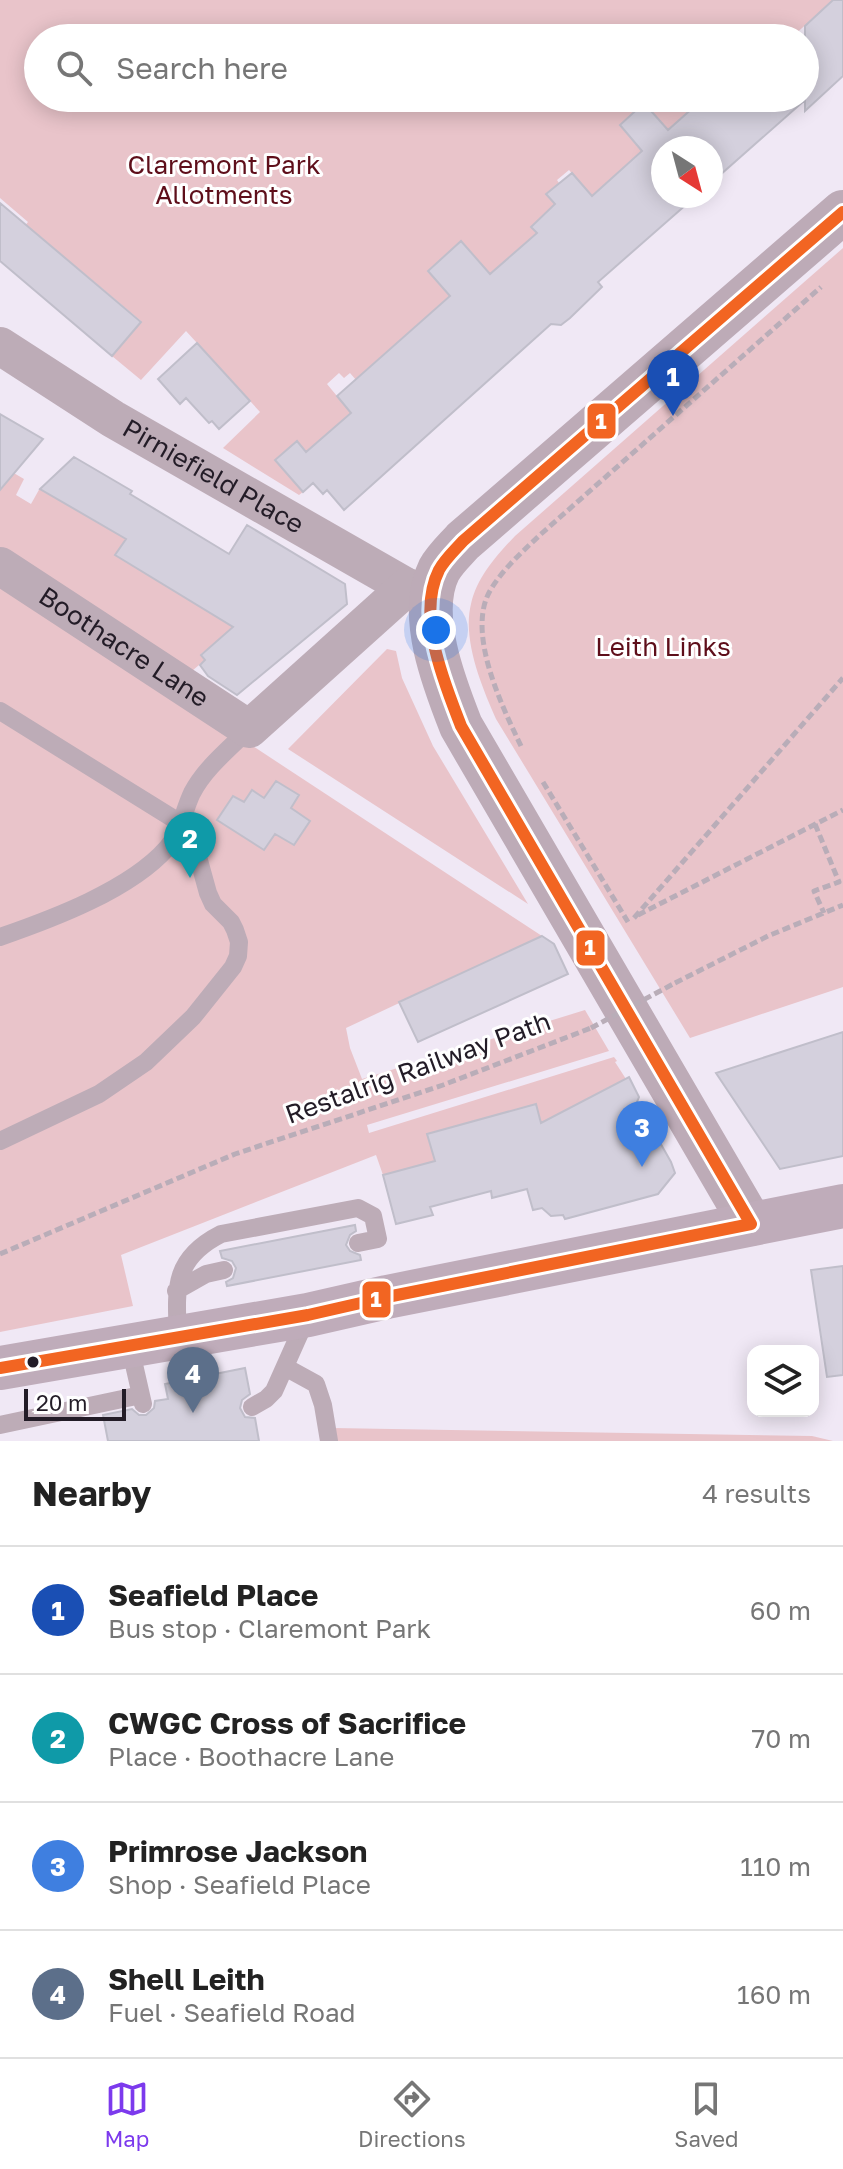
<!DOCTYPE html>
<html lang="en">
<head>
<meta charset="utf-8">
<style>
  body { margin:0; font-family:"Golos Text",sans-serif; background:#f6f6f6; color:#222 }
  .controls { position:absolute; right:24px; bottom:24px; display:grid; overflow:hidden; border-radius:16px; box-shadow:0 4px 20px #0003 }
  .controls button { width:72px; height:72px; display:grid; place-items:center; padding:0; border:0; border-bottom:2px solid #e0e0e0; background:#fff; color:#222; font:40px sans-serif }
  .compass { position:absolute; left:651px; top:136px; width:72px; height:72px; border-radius:50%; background:#fff; box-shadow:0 4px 20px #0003; rotate:144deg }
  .scale { position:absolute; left:24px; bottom:20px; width:102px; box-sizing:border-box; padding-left:8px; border:4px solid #231c27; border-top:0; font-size:22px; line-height:28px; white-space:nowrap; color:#231c27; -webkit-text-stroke:6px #fff; paint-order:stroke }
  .you { position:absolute; left:436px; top:630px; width:28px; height:28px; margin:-20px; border:6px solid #fff; border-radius:50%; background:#1a73e8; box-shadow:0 0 0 12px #1a73e833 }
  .badge { display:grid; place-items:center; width:52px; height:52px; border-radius:50%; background:#7c3aed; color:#fff; font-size:26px; font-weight:700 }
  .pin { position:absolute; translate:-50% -66px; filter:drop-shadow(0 2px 4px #0008) }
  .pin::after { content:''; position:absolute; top:42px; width:28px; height:24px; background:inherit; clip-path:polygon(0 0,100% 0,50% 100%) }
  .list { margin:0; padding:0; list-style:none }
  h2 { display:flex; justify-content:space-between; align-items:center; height:104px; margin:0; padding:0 32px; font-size:34px }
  h2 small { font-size:26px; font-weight:400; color:#767676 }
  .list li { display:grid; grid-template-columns:52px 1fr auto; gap:24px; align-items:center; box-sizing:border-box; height:128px; padding:0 32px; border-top:2px solid #e0e0e0 }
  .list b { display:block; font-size:30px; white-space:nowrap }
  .list p { margin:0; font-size:26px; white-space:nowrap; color:#767676 }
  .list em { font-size:26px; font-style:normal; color:#767676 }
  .icon { flex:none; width:44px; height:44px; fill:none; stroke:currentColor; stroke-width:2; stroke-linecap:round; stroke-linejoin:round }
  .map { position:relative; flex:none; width:843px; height:1441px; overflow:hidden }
  .search { position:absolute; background:#fff; box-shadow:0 4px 20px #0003; left:24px; right:24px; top:24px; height:88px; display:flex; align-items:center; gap:20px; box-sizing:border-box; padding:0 28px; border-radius:44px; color:#767676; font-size:30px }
  .sheet { height:616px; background:#fff }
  nav { display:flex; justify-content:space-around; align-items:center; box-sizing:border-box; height:112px; border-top:2px solid #e0e0e0; background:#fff; font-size:22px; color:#767676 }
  nav a { display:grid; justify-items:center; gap:4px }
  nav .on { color:#7c3aed }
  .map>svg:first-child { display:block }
</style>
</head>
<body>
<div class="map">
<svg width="843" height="1441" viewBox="0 0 843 1441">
  <rect width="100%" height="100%" fill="#f0e8f5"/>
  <path fill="#e9c4ca" d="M0,0H833L791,38H38V98H704L668,130L644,104L620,125L642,151L592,196L569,170L557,180L559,183L555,204L531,227L544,242L490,274L461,242L428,271L471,320L363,388L350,373L344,378L339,373L327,384L351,413L306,452L297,441L275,460L303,492L299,495L223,448L260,412L186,331L141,380L112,356L141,321L62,255L33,289L15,274L17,272L0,256L28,222L0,198Z
    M843,248V987L690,1038L496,719C482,687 462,640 471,604C477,577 497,555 515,536Z
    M0,465L24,479L16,495L31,504L40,488L118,534L138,499L147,504L116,555L197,605L282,592L201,654L205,660L186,676L0,555Z
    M0,580L542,936L346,1028L350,1048L362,1079L585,1010L609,1051L367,1125L369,1133L614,1057L617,1061L615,1062L626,1079L587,1136L428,1135L435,1161L383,1175L376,1155L121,1255L133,1306L0,1332Z
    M387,649L396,651L402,678L433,746L528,904L288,749Z
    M333,1428L812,1436L833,1441H336Z"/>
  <path fill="#d4d0dd" stroke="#c0beca" stroke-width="2" d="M833,0H843V76L805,111V100L711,183V148H663V196H696L598,282L602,287L570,318L561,325L551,324L344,510L327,490L323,494L313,483L303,492L275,460L297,441L306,452L351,413L337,396L450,296L428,271L461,241L490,274L537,233L531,227L555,204L546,194L572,173L592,196L642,151L620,125L644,103L668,130L704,98H805V26Z
    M0,203L141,322L112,356L0,261Z
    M197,343L250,401L219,429L212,421L209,423L186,398L180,404L158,379Z
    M0,414L43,439L0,490Z
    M74,457L132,491L130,494L229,554L247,525L345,584L347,604L237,695L208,676L200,665L205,660L201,655L233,627L115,555L126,539L40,489Z
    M276,781L299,795L291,808L310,821L294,845L275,834L264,850L217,820L233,796L244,802L252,790L264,798Z
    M542,936L554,944L568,974L418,1042L399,1002Z
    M843,1032V1156L780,1169L716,1073Z
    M629,1077L639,1097L637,1102L671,1162L675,1173L658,1194L565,1219L563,1215L551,1216L542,1208L533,1210L527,1189L492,1198L491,1191L430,1207L433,1215L396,1224L383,1175L435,1161L427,1134L536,1104L541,1123Z
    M355,1225L356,1231L350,1235L346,1245L350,1251L360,1255L361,1260L227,1286L226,1282L233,1278L236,1268L232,1261L222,1258L220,1251Z
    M843,1266V1375L827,1377L811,1270Z
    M245,1368L250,1394L242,1400L240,1408L245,1417L255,1418L259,1441H108L103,1415L132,1409L139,1415H146L154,1408L155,1401L168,1399L165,1384Z"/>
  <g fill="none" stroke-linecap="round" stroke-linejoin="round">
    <path stroke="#b9adb8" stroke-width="5" stroke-dasharray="8 4" stroke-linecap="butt" d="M521,746C502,706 465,631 491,589C504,568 523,551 541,534L821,287
      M543,782L628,922
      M815,824L839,882L814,891L824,913
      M638,915L843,810
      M634,918L843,678
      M675,983L768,936L843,905
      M0,1254L235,1154L443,1085L591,1028"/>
    <path stroke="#bdacb7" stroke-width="18" d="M0,711L182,824L195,846L208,893L213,904L231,922L235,930L239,942L238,956L233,967L193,1017L146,1062L99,1094L0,1141
      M0,937C52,919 130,890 167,848C181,832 183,812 192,793C205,768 229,749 249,729
      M176,1291L206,1274L224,1270
      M178,1338C176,1289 172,1259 221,1234L358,1208L373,1216L378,1239L358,1243
      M130,1347L143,1404
      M285,1367L316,1384L323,1405L329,1441
      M252,1407L266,1399L274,1391L307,1317
      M0,1425L141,1395"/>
    <g stroke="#bdacb7" stroke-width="38">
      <path id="s1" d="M0,346L113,419L426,598"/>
      <path id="s2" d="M0,566L249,729L407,587"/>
    </g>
    <path stroke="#bdabb7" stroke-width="44" d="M751,1224L461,726C444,683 417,614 439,570C445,559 455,550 463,541L843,212"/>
    <path stroke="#bfacba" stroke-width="44" d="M0,1368L308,1315L387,1297L843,1206"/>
    <path stroke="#b9adb8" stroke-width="5" stroke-dasharray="8 4" stroke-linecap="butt" d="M591,1028L675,983"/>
    <defs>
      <path id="bus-1" d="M751,1224L461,726C444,682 416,616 439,570C445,559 455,550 463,541L843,212
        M0,1368L308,1315L387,1297L751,1224"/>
    </defs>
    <use href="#bus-1" stroke="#fff" stroke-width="18"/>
    <use href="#bus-1" stroke="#f26522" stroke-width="12"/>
  </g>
  <circle fill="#231c27" stroke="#fff" stroke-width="3" cx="33" cy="1362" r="7"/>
  <g text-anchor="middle" stroke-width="6" stroke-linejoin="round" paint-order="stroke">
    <g font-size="26" fill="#5e0e1a" stroke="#fff">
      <text x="224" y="174">Claremont Park<tspan x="224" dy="30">Allotments</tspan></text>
      <text x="663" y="656">Leith Links</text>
    </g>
    <g font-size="26" fill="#231c27" stroke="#fff">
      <text dy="9" stroke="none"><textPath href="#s1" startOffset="250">Pirniefield Place</textPath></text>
      <text dy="9" stroke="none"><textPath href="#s2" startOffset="148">Boothacre Lane</textPath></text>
      <text transform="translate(418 1068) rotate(-20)" y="9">Restalrig Railway Path</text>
    </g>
  </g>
  <g stroke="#fff" stroke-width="3">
    <rect x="586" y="402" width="31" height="38" rx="8" fill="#f26522"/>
    <rect x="575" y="929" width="31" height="38" rx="8" fill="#f26522"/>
    <rect x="361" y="1280" width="31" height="39" rx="8" fill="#f26522"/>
  </g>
  <g font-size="22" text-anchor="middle" font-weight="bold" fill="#fff">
    <text x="601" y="429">1</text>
    <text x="590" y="955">1</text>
    <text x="376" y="1307">1</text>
  </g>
</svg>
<div class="controls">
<button><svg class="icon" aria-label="layers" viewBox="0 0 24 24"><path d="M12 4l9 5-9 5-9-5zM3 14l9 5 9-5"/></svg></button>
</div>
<svg class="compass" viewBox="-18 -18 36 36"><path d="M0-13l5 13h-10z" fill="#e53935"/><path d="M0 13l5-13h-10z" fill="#767676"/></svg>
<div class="scale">20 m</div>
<div class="you"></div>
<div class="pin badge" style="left:673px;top:416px;background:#1a4fb4">1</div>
<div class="pin badge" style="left:190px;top:878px;background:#0f9aa8">2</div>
<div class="pin badge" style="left:642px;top:1167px;background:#3f7fe0">3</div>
<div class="pin badge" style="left:193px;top:1413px;background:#5c6f8a">4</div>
<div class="search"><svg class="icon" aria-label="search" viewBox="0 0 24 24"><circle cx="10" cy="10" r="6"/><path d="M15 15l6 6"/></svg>Search here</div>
</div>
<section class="sheet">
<h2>Nearby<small>4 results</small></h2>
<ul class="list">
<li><span class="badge" style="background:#1a4fb4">1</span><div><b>Seafield Place</b><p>Bus stop · Claremont Park</p></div><em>60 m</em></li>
<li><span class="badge" style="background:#0f9aa8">2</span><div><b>CWGC Cross of Sacrifice</b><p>Place · Boothacre Lane</p></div><em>70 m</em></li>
<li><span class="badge" style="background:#3f7fe0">3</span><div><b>Primrose Jackson</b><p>Shop · Seafield Place</p></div><em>110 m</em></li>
<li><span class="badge" style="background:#5c6f8a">4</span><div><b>Shell Leith</b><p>Fuel · Seafield Road</p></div><em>160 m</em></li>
</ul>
</section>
<nav>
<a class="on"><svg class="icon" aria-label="map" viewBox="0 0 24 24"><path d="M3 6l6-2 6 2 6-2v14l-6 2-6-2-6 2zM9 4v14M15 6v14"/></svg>Map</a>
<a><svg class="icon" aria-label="directions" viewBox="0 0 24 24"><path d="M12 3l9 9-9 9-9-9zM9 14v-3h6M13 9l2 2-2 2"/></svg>Directions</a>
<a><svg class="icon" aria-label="saved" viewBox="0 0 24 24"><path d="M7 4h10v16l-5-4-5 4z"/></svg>Saved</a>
</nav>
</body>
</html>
